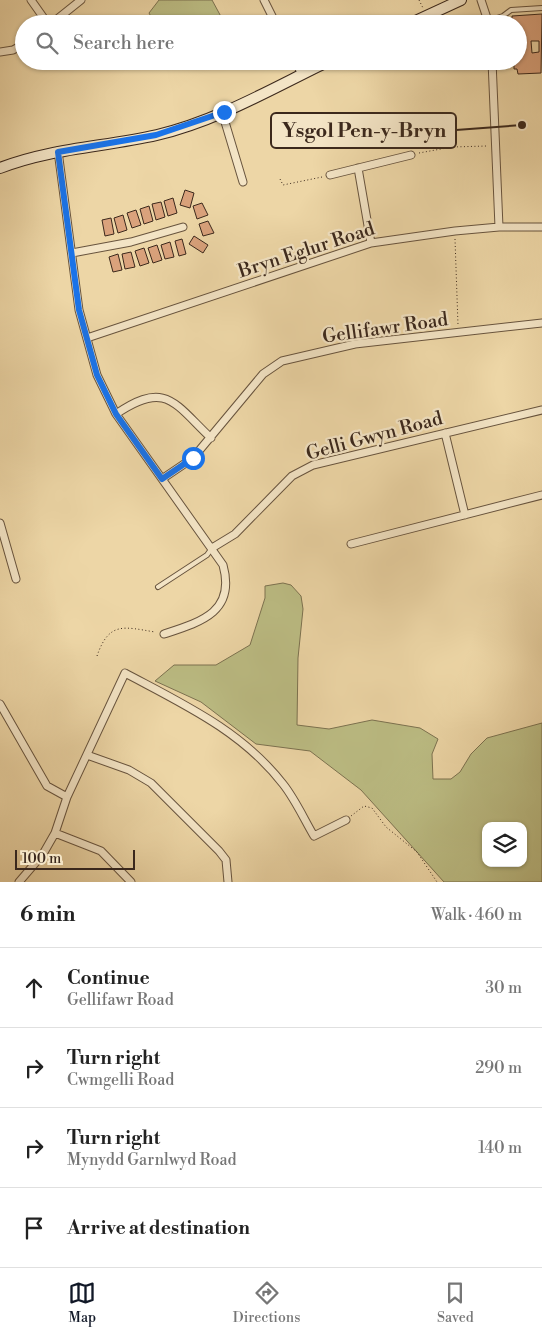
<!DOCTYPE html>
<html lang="en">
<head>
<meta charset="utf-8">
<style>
  body { margin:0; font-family:"Libre Bodoni",serif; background:#f2f2f2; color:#222 }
  .controls { position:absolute; right:15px; bottom:15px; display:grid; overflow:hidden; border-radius:10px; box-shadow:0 1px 4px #0004 }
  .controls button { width:45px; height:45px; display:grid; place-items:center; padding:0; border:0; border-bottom:1px solid #e0e0e0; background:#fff; color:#222; font:25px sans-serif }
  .scale { position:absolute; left:15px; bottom:12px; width:120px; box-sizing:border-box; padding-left:5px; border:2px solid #3b281c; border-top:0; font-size:14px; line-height:18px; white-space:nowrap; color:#3b281c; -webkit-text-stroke:4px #f3e4c5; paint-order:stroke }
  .stop { position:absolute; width:15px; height:15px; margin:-11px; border:4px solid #1a73e8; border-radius:50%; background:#fff }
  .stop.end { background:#1a73e8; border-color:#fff; box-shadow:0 1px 5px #0008 }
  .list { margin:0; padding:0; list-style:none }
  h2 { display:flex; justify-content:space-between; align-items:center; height:65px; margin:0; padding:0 20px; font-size:21px }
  h2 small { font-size:16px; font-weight:400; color:#767676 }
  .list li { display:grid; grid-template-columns:32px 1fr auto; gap:15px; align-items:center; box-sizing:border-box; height:80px; padding:0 20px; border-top:1px solid #e0e0e0 }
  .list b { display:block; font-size:19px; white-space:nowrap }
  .list p { margin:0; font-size:16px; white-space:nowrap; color:#767676 }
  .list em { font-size:16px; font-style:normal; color:#767676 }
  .icon { flex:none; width:28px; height:28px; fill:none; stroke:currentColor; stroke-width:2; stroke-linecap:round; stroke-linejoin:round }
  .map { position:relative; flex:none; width:542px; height:882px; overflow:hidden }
  .search { position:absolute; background:#fff; box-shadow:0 1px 4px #0004; left:15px; right:15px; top:15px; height:55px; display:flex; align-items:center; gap:12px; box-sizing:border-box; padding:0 18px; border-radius:28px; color:#767676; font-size:19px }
  .sheet { height:385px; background:#fff }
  nav { display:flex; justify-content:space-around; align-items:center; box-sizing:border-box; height:70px; border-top:1px solid #e0e0e0; background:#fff; font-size:14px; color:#767676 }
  nav a { display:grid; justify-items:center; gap:2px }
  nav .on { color:#111827 }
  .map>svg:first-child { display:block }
</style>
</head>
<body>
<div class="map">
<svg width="542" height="882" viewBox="0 0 542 882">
  <rect width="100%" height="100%" fill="#edd6a6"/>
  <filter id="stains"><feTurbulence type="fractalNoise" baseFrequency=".004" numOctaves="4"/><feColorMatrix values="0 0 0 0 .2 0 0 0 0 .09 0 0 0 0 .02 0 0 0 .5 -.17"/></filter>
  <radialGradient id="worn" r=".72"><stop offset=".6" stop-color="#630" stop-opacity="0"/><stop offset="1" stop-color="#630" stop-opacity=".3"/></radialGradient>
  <path fill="#bcbd84" stroke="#7c7250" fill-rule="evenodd" d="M159,0H212L225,24H155L149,13Z
    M283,583L291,585L301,596L303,609L298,658L297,725L329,729L372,720L420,728L438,739L432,754L433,779H451L460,772L471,754L487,738L542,723V882H444L361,790L310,751L256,744L201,702L155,681L174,665H216L250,645L265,598V586ZM486,826H523V863H486Z"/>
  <path fill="#daa27c" stroke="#3b281c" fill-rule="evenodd" d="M542,14L541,73L518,74L517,69H514V61H518V24H512V16ZM531,41H539V52L532,53Z
    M185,190L194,193L190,208L180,205Z
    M173,198L177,213L168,216L164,201Z
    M161,202L165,217L156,220L152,204Z
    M202,203L208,215L197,219L193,206Z
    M149,206L153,221L144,224L140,209Z
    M136,210L141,225L132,228L127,213Z
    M123,215L127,230L118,233L114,218Z
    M111,218L114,234L105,236L102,220Z
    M208,221L214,233L203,236L199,224Z
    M194,236L208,245L203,253L189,244Z
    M182,239L186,254L179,256L175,241Z
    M170,242L174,257L165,259L161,245Z
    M157,245L162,260L153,263L148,248Z
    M144,248L149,263L140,266L135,251Z
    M131,252L135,267L125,269L122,254Z
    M118,254L122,270L113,272L109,257Z"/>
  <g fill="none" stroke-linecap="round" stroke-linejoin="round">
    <defs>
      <path id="lane" d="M488,21L503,16L511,10L542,8
        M158,587L207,555L212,548"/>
      <path id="street" d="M31,0L48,24
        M264,0L276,24
        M481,0L489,24
        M51,24L81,0
        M0,52L13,50L24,44
        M295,61L302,74
        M492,61L499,227
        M222,112L243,182
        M58,151L79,310L97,375L116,414L223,565C236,612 201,622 164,634
        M358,168L371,243
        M330,175L411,155
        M72,253L131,242L183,227
        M87,338L371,243L455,231L499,227H542
        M116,414C166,380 174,403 211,438
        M445,433L465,515
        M162,479L193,458L263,374L282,361L355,344L542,323
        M0,523L16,579
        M351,544L542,495
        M212,548L235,534L292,476L313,465L542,410
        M0,704L47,786L67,797
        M87,755L129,770L151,783L219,851L226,860L228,882
        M55,833L101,851L131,882
        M19,882L43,854L55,833L67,797L125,673C183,704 242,731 283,784C295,799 304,819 314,836L346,820"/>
      <path id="secondary" d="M409,24L461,0
        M0,168C51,148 105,147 157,135C217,121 273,88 329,61"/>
    </defs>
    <use href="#lane" stroke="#68543e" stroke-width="6"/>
    <use href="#street" stroke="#68543e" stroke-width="9"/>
    <use href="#secondary" stroke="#3b281c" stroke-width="12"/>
    <path stroke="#3b281c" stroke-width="1" stroke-dasharray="1 2.5" stroke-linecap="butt" d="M419,0L423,8
      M419,153L452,147L487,146
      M280,179L283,185L322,177
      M455,239L458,325
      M97,656C109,621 124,627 155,632
      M351,816L364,806L372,808L386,827L417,852L437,882"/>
    <use href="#lane" stroke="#f3e4c5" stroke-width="4"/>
    <use href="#street" stroke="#f3e4c5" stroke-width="7"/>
    <use href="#secondary" stroke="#f3e4c5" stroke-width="10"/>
  </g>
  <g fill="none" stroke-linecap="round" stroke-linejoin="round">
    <path stroke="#1a73e8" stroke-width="6" d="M193,458L162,479L116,414L97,375L79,310L58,152L156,135L224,112"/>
  </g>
  <g text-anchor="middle" stroke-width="4.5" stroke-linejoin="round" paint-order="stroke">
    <g font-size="19" fill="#3b281c" stroke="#f3e4c5">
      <text transform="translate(306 249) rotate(-18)" y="7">Bryn Eglur Road</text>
      <text transform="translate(385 327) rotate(-8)" y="7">Gellifawr Road</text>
      <text transform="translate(374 435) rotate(-15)" y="7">Gelli Gwyn Road</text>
    </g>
  </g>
  <path fill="none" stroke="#3b281c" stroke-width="2" d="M522 125L456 130"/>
  <circle fill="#3b281c" stroke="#f3e4c5" stroke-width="2" cx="522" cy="125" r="5"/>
  <rect fill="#f3e4c5" stroke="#3b281c" stroke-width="2" x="271" y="113" width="185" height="35" rx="5"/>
  <g font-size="20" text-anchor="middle" font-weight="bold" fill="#3b281c">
    <text x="364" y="137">Ysgol Pen-y-Bryn</text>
  </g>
  <rect width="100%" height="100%" filter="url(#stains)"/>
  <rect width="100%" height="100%" fill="url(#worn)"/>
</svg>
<div class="controls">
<button><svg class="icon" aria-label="layers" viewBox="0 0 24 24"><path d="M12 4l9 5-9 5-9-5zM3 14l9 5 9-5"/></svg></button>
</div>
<div class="scale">100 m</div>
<div class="stop" style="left:193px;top:458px"></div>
<div class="stop end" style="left:224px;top:112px"></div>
<div class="search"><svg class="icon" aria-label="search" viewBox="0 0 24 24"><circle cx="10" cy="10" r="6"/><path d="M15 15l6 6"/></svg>Search here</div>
</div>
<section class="sheet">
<h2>6 min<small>Walk · 460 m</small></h2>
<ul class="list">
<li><svg class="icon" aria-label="ahead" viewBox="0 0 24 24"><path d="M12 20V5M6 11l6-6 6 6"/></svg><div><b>Continue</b><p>Gellifawr Road</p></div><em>30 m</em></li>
<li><svg class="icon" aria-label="right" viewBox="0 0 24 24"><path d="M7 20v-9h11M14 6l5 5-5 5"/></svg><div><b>Turn right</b><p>Cwmgelli Road</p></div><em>290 m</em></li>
<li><svg class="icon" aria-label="right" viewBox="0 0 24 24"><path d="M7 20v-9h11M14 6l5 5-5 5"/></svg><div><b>Turn right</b><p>Mynydd Garnlwyd Road</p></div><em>140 m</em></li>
<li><svg class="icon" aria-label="arrive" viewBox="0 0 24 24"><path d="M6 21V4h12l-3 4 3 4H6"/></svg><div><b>Arrive at destination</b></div></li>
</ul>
</section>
<nav>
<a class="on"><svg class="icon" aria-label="map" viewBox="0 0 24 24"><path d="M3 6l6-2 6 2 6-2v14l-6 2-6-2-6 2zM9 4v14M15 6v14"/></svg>Map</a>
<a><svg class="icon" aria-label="directions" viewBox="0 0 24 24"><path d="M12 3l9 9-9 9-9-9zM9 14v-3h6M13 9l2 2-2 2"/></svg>Directions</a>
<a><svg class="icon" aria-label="saved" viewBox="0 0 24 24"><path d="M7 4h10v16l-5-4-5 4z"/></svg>Saved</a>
</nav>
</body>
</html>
